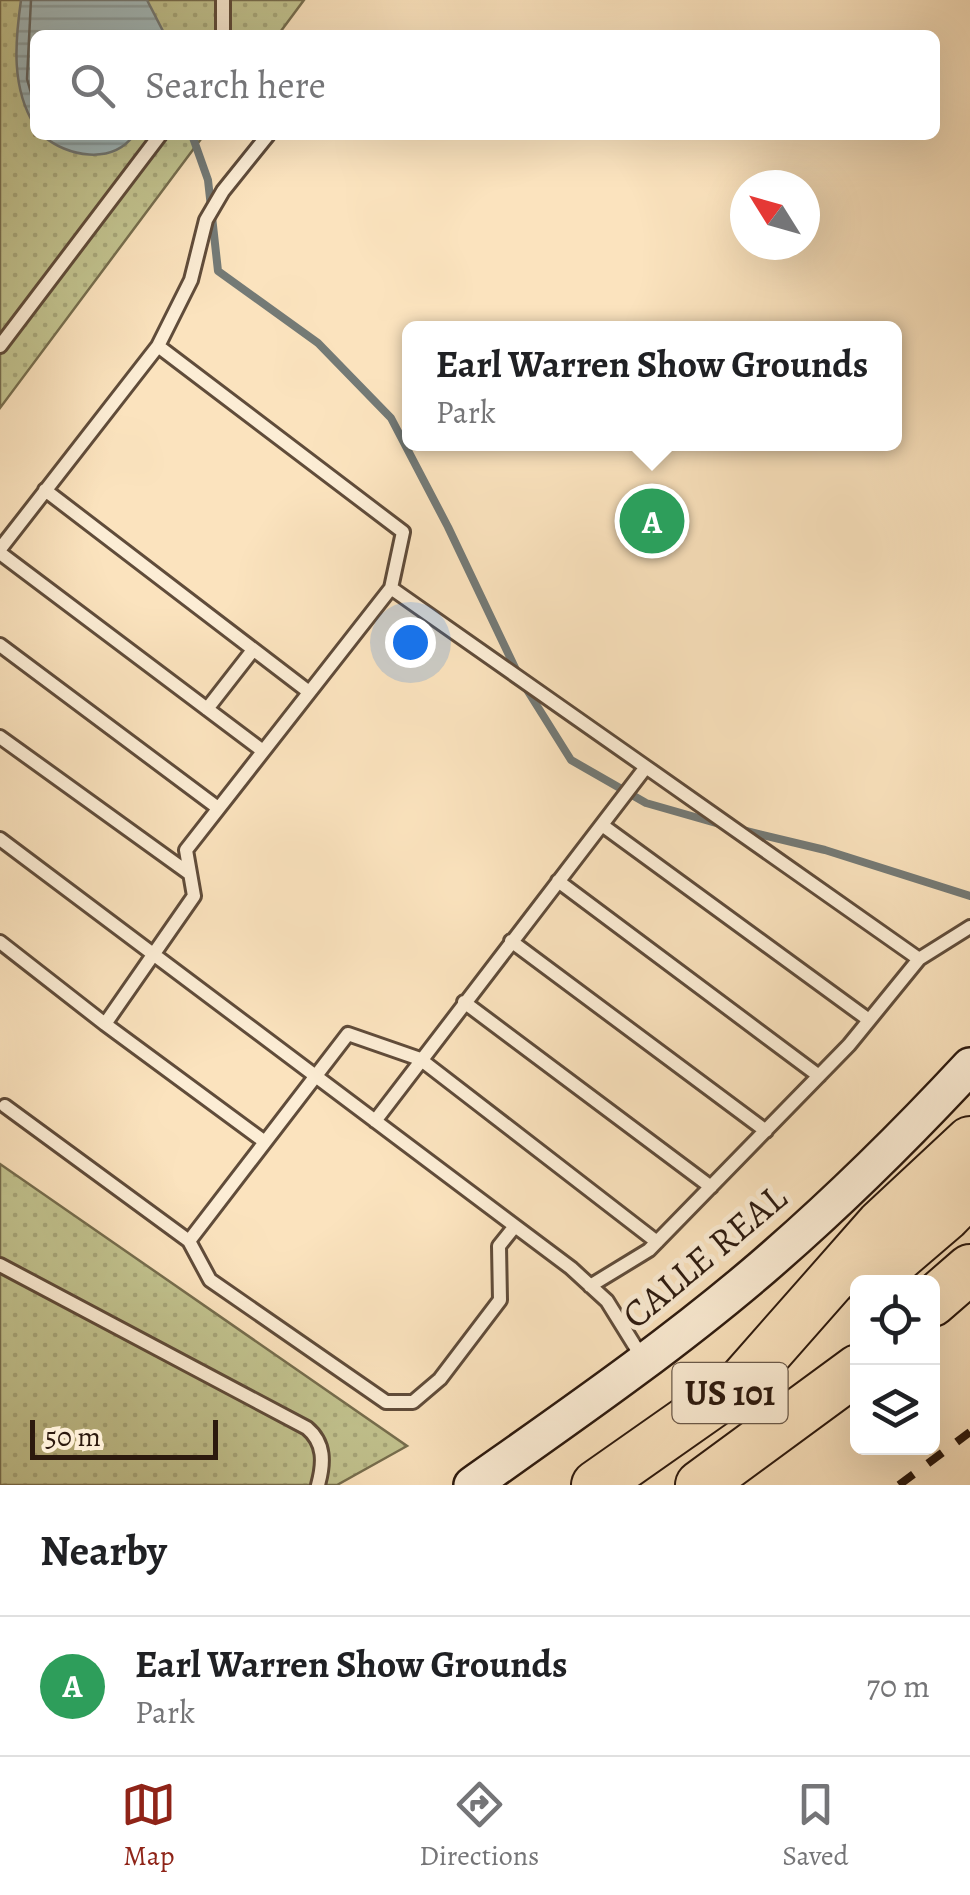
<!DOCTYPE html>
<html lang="en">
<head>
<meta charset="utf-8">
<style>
  body { margin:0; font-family:Alegreya,serif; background:#f6f6f6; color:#202124 }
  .controls { position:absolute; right:30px; bottom:30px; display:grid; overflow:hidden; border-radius:15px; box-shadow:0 10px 40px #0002 }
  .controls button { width:90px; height:90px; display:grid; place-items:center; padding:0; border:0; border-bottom:2px solid #e0e0e0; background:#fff; color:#202124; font:50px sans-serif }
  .compass { position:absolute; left:730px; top:170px; width:90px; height:90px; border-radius:50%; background:#fff; box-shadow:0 10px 40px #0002; rotate:307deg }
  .scale { position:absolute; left:30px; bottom:25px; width:188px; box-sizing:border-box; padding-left:10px; border:5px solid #2c190e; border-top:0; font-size:28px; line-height:35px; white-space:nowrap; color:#2c190e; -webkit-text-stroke:8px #fcedd5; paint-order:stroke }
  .you { position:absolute; left:410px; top:642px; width:35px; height:35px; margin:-25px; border:8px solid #fff; border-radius:50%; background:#1a73e8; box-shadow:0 0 0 15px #1a73e833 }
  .badge { display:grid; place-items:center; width:65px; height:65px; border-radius:50%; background:#8f2418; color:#fff; font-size:32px; font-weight:700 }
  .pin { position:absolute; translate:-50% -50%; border:5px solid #fff; box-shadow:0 2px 10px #0006 }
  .popup { position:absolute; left:402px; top:321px; width:500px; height:130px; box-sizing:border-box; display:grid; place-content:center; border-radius:15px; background:#fff; filter:drop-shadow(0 2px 8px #0005); font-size:32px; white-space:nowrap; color:#757577 }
  .popup b { font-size:38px; color:#202124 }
  .popup::after { content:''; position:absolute; left:50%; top:100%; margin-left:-20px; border:20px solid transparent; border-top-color:#fff }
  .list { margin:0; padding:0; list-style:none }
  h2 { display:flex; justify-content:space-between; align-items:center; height:130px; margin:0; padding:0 40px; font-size:42px }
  h2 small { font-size:32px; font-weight:400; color:#757577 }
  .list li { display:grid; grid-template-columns:65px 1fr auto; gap:30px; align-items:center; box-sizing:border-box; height:140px; padding:0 40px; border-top:2px solid #e0e0e0 }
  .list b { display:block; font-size:38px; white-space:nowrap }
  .list p { margin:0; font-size:32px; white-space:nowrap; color:#757577 }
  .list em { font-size:32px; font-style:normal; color:#757577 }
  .icon { flex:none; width:55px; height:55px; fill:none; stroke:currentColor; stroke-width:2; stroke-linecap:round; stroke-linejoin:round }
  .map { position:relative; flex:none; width:970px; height:1485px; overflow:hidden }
  .search { position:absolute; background:#fff; box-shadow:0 10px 40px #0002; left:30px; right:30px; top:30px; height:110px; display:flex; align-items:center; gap:25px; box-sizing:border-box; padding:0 35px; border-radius:15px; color:#757577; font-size:38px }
  .sheet { height:270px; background:#fff }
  nav { display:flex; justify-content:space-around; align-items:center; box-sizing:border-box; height:140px; border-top:2px solid #e0e0e0; background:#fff; font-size:28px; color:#757577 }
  nav a { display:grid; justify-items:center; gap:5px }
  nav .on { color:#8f2418 }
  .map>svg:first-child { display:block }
</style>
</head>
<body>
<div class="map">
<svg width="970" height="1485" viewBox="0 0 970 1485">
  <defs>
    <pattern id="green-dots" width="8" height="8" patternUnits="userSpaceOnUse" patternTransform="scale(2.5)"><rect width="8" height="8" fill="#c2c38f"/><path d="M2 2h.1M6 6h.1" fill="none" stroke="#a7a77a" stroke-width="1.8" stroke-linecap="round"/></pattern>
    <pattern id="water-rules" width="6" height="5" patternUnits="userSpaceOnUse" patternTransform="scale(2.5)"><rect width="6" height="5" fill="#a4bbbc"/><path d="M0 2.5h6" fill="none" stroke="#8da0a0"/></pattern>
  </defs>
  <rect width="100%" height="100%" fill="#fbe3be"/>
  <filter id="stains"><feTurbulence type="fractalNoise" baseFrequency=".002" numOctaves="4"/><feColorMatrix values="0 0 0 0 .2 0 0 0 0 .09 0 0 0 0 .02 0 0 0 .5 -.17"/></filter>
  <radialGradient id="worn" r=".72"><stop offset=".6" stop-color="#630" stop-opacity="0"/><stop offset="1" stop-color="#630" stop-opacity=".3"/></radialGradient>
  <path fill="url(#green-dots)" stroke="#776e4e" stroke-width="2.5" d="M0,0H304L278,35H35V135H204L0,408Z
    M0,1164L407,1446L337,1485H0Z"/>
  <path fill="url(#water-rules)" stroke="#747a76" stroke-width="2.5" d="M21,0H147L165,35H35V126C11,88 15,42 21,0Z
    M42,135H134C112,165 67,157 42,135Z"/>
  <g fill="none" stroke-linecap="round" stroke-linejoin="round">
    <path stroke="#686a65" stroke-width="2.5" d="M31,0L27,79L35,107"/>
    <path stroke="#747a76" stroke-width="8" d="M192,135L208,180L218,271L318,343L391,418L448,527L517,672
      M524,685L571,760L646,803L723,825
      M742,830L825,850L970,896"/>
    <defs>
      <path id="lane" d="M223,35V0
        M0,346L160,135
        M158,346L403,532L391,588L646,767
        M45,490L309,692
        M0,549L158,346L191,280L206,220L223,191L268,135
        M0,553L263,751
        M0,645L218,808
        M207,709L253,650
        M0,737L190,874
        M602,825L869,1020
        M0,839L571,1268L607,1301L643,1359
        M558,881L819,1076
        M511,941L766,1131
        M0,942L105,1024L194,896L186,850L391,588
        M464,1002L711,1187
        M105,1024L265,1142
        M5,1106L189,1241L348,1034L420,1059L657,1242
        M375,1121L646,767L919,959
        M189,1241L210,1280L386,1402H413L440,1379L500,1300L499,1246L515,1226
        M0,1265L307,1428C325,1443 324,1463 318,1485
        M590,1286L649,1250L849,1045L919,959L970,927"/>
      <path id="secondary" d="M472,1485C571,1415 671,1346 763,1267C836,1204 905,1136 970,1066"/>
      <path id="highway" d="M869,1282L946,1216L970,1191
        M932,1302L970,1269
        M734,1391L881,1224L970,1141
        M596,1485L757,1372
        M700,1485L858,1369"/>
    </defs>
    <use href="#lane" stroke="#604c3a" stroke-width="18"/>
    <use href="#secondary" stroke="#2c190e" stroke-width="40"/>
    <use href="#highway" stroke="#2c190e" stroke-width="52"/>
    <use href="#lane" stroke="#fcedd5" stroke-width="12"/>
    <use href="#secondary" stroke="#fcedd5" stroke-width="35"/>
    <use href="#highway" stroke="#fbe3be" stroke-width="48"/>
    <path stroke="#2c190e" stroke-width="8" stroke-dasharray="18 18" stroke-linecap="butt" d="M899,1485L970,1432"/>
  </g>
  <g text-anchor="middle" stroke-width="10" stroke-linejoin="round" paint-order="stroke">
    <rect fill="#fcedd5" stroke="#6a594a" stroke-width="2.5" x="672.5" y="1363" width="115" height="60" rx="8"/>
    <g font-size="35" font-weight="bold" fill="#2c190e">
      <text x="730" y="1405">US 101</text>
    </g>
    <g font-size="38" fill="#2c190e" stroke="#fcedd5">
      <text transform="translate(704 1256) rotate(-40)" y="13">CALLE REAL</text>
    </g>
  </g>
  <rect width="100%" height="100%" filter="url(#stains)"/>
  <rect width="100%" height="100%" fill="url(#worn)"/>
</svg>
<div class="controls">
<button><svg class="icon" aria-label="locate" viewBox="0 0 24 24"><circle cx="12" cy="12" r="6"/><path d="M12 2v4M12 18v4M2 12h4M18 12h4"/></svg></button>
<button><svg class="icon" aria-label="layers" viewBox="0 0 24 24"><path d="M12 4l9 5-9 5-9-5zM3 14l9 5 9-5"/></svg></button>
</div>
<svg class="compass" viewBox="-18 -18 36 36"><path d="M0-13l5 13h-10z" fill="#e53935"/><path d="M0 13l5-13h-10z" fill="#757577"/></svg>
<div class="scale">50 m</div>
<div class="you"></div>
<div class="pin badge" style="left:652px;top:521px;background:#2e9e5b">A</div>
<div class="popup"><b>Earl Warren Show Grounds</b>Park</div>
<div class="search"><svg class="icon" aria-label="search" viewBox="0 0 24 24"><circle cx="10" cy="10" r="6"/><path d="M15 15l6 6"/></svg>Search here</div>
</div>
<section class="sheet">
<h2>Nearby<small></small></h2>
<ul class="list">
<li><span class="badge" style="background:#2e9e5b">A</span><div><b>Earl Warren Show Grounds</b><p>Park</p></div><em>70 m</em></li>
</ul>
</section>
<nav>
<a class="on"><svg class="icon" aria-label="map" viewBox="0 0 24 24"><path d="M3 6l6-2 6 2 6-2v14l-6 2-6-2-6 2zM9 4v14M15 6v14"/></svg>Map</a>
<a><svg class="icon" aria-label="directions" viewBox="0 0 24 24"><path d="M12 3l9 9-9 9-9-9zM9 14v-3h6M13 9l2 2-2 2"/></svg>Directions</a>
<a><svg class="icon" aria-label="saved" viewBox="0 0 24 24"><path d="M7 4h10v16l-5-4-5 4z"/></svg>Saved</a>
</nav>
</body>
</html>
